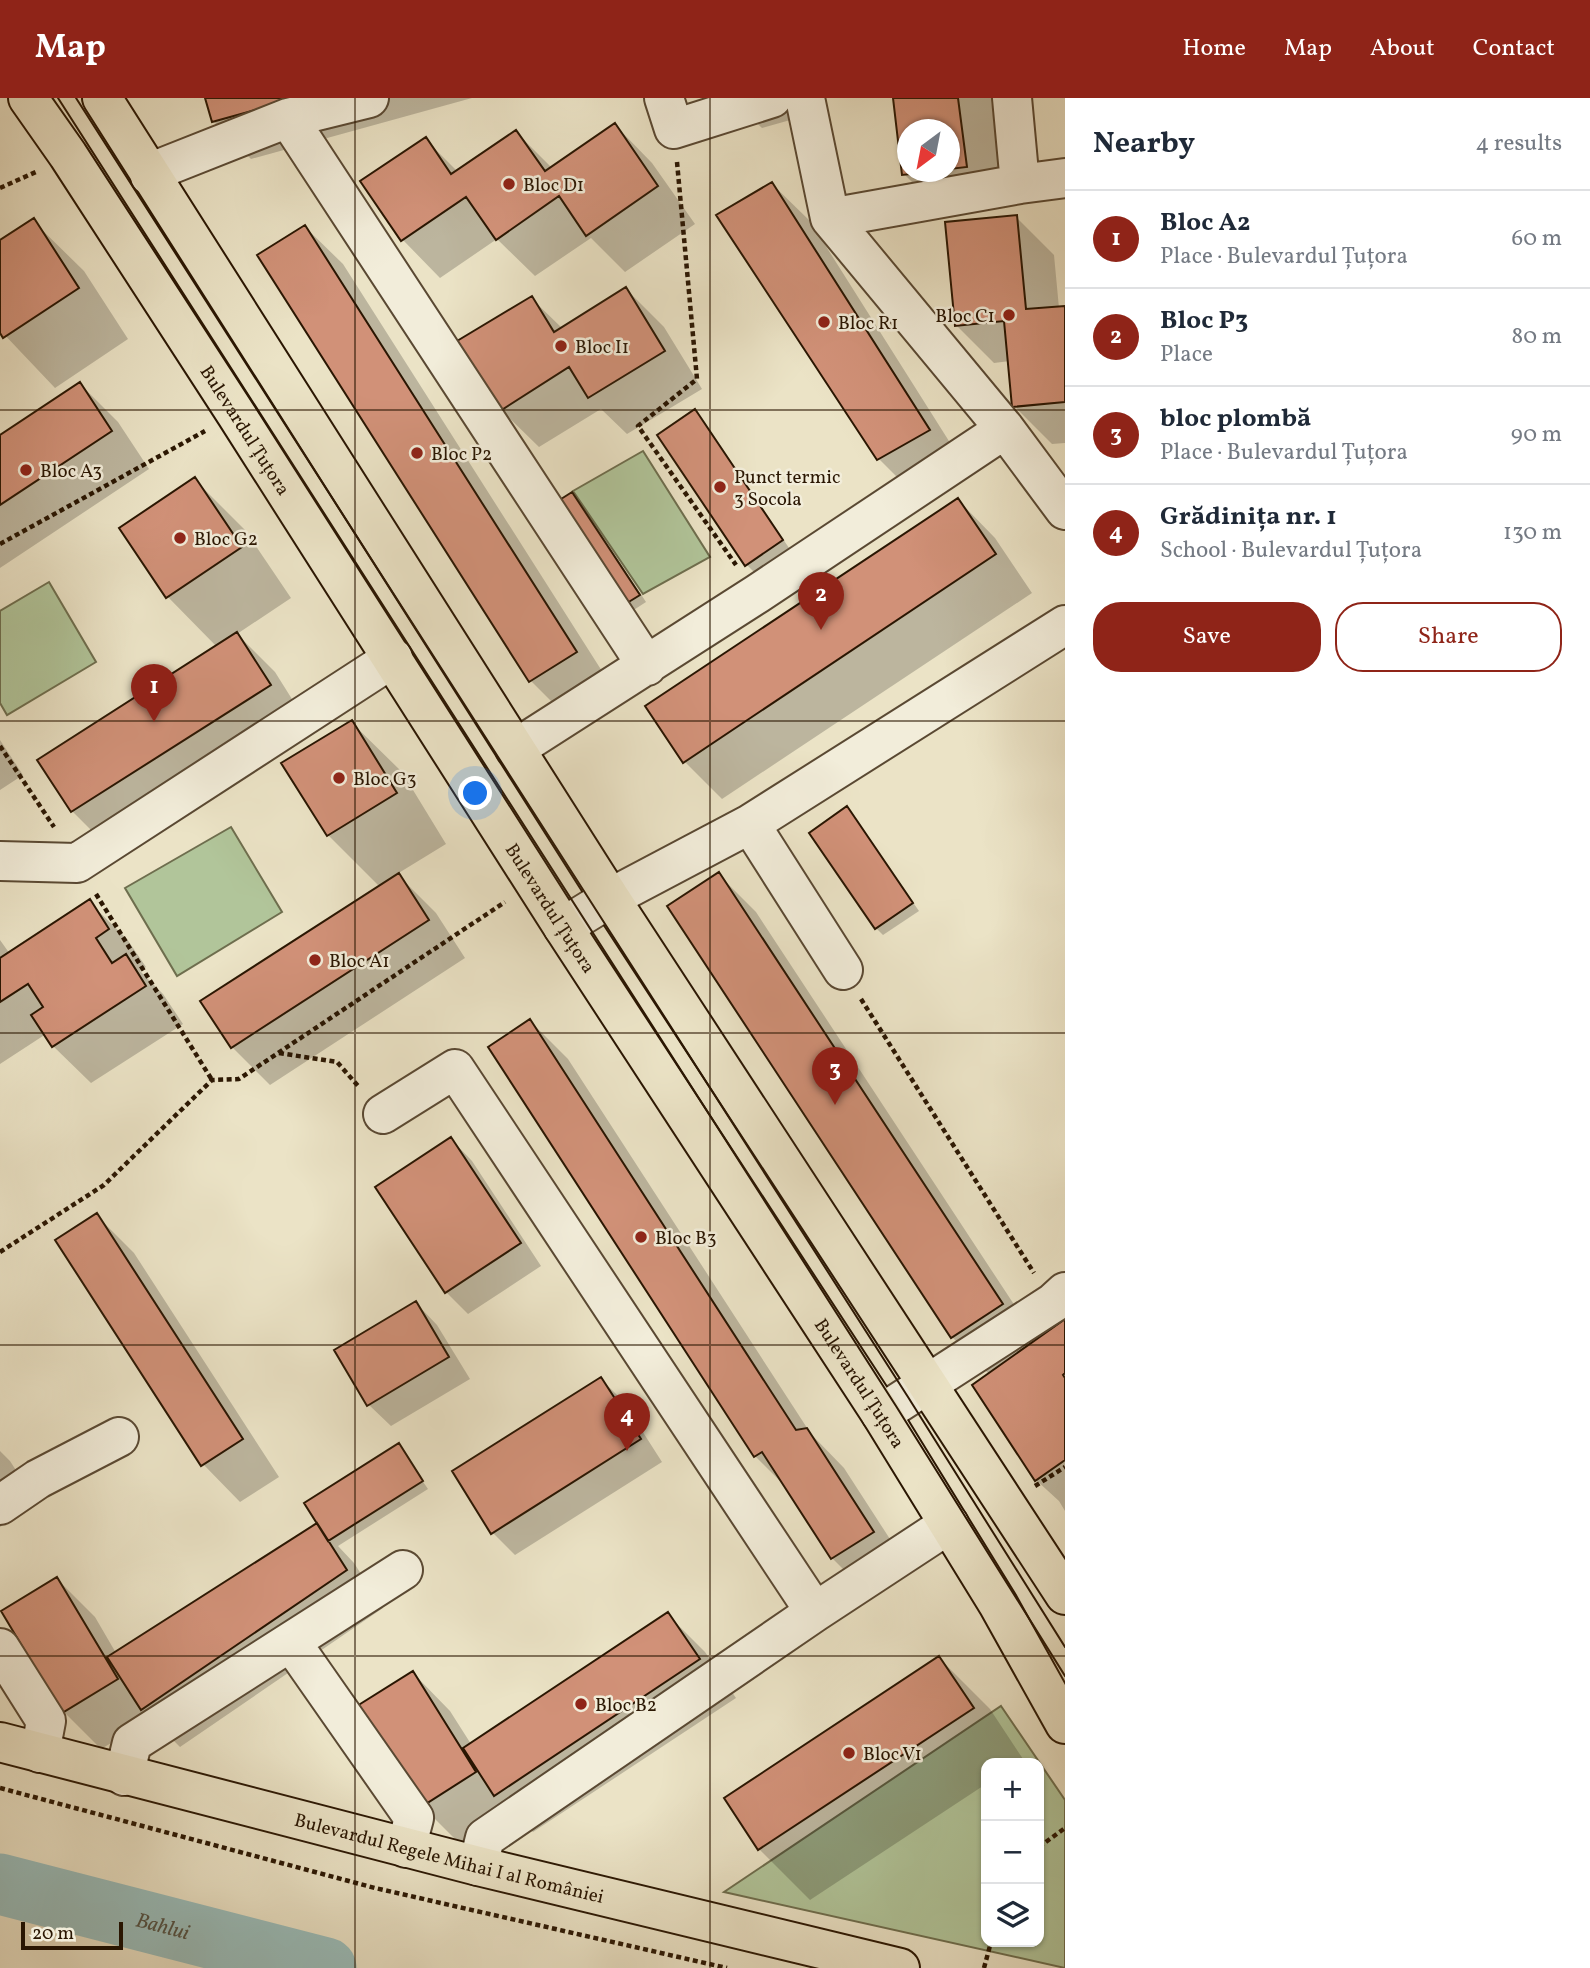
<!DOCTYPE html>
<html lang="en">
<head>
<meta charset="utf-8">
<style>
  body { margin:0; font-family:Vollkorn,serif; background:#f2f2f3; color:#1f2937 }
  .controls { position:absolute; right:21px; bottom:21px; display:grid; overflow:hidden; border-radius:14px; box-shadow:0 2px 5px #0004 }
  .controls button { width:63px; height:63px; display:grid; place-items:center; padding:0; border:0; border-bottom:2px solid #e0e1e3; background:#fff; color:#1f2937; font:35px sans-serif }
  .compass { position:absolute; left:897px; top:21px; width:63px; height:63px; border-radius:50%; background:#fff; box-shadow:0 2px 5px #0004; rotate:212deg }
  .scale { position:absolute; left:21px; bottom:18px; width:102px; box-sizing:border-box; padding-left:7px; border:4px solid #2a1602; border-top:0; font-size:19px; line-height:24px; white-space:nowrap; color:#2a1602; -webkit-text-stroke:5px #f2edda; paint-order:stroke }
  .you { position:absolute; left:476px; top:696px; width:24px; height:24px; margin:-18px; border:5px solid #fff; border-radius:50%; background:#1a73e8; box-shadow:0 0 0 10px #1a73e833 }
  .badge { display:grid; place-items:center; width:46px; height:46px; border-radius:50%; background:#8f2418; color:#fff; font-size:23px; font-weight:700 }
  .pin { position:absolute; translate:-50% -58px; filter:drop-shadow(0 2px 4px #0008) }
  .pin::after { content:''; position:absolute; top:37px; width:24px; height:21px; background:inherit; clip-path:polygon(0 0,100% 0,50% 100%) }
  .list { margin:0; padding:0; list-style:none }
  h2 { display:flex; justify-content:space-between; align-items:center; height:91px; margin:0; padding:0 28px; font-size:30px }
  h2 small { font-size:23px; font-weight:400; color:#747a83 }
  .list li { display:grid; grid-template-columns:46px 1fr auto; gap:21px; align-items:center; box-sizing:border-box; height:98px; padding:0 28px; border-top:2px solid #e0e1e3 }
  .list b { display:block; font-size:26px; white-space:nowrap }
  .list p { margin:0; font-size:23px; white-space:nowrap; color:#747a83 }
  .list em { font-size:23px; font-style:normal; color:#747a83 }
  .actions { display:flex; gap:14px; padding:21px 28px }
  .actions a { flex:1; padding:16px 0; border:2px solid #8f2418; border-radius:28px; text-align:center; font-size:24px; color:#8f2418 }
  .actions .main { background:#8f2418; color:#fff }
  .icon { flex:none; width:38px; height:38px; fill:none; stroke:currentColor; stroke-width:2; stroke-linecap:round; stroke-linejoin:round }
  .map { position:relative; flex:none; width:1065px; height:1870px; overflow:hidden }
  header { display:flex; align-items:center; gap:42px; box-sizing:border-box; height:98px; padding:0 35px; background:#8f2418; color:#fff }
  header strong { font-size:33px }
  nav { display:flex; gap:38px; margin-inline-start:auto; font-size:24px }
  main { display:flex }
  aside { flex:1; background:#fff }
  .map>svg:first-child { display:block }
</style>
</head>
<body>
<header>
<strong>Map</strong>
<nav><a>Home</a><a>Map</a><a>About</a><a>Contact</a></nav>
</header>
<main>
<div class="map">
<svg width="1065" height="1870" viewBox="0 0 1065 1870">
  <rect width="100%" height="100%" fill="#ebe3c6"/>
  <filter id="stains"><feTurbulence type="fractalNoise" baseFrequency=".00286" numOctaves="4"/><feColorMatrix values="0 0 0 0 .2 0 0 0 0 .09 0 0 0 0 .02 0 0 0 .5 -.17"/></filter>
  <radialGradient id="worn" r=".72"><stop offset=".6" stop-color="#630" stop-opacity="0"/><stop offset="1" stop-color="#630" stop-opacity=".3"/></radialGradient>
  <path fill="#b1c59a" stroke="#6e6e4e" stroke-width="2" fill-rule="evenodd" d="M643,353L710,459L643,496L573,393Z
    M49,484L96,564L7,617L0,605V513Z
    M231,729L282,814L177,878L125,790Z
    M1001,1608L1065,1702V1870L724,1794ZM1039,1665V1844H986V1665Z"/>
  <path fill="#0003" fill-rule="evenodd" d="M207,0H472L251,61L213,23Z
    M731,0H803L808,17L762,30Z
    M894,0H991L1003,107L942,114L904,76ZM908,32H950V74H908Z
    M615,27L652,65L695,126L625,174L591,140L535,178L497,141L440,180L403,142L363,84L425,41L458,74L516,34L552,70Z
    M772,86L810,123L966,370L916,398L879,361Z
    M1016,119L1054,157L1059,210L1065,209V345L1052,346L1014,308L1010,263L994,265L956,227Z
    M33,123L84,173L128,241L55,290L0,232V144Z
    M305,129L343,166L614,592L568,620L531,583Z
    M626,191L664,229L702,291L627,336L601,311L539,349L501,312L531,200L562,230Z
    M80,286L118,324L149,371L0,470V339Z
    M695,313L702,320L789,450L754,474L747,467Z
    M195,382L245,432L291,500L237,536L275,574L307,625L110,751L72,713L217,549L167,498Z
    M572,396L579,403L646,504L623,519Z
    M958,402L995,440L1032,495L722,701L685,664Z
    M351,624L402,674L446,746L397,776L436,815L465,860L270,987L232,949L380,789L328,737Z
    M0,642L23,677L0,692Z
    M847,711L919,813L883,837L876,830Z
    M719,777L756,814L1038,1243L1065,1223V1413L1059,1403L1036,1382L990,1277L952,1239Z
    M89,804L127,841L146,869L140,873L163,896L183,926L91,985L53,948L46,936L0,966V842L10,856Z
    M530,923L568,961L811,1336L844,1370L910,1472L870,1498L832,1460L787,1390L755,1358L490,949Z
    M451,1041L472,1063L541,1168L468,1216L446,1194Z
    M96,1117L134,1155L279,1379L240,1404L203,1366Z
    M416,1205L437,1227L470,1281L391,1328L369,1307Z
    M601,1281L623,1303L662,1364L515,1457L493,1435Z
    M398,1347L428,1391L338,1448L354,1465L383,1510L180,1649L152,1621L101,1651L63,1613L57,1481L95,1519L116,1555L317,1427Z
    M0,1353L10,1363L37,1405L0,1429Z
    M667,1516L705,1554L736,1600L533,1734L512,1713L460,1746L422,1708L413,1575L450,1613L471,1646Z
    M939,1560L990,1611L1023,1661L1017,1665H986V1686L810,1802L759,1751L726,1701Z"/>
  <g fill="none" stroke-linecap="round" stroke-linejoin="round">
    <path stroke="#99bdbb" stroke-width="61" id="s1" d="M0,1786L326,1870"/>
  </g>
  <path fill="#d19178" stroke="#2a1602" stroke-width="2" d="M205,0H299L212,24Z
    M893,0H958L967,69L950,71V32H908V74H930L902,77Z
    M615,25L658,88L586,138L559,98L496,142L466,99L401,143L360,83L426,39L451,76L516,32L545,73Z
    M772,84L930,332L877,362L716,117Z
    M1017,117L1026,211L1065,208V304L1012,309L1004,223L955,228L945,124Z
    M34,120L79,190L3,240L0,235V142Z
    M305,127L577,554L529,584L257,157Z
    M626,189L665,253L588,300L569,269L500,313L457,243L532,198L554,234Z
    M80,284L112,333L0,407V337Z
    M695,311L783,442L745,468L657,337Z
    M195,379L242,449L166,500L119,430Z
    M572,394L640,497L614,513L547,410Z
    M958,400L996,456L683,665L645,608Z
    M237,534L271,587L71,714L37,662Z
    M352,622L397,695L327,738L281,665Z
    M847,708L913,805L875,831L809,735Z
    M719,774L1003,1206L951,1240L667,808Z
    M399,775L429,822L231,950L200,903Z
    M90,801L109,831L96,840L112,865L126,856L146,888L52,949L31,917L43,909L28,886L0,904V860Z
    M530,921L796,1332L807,1330L874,1434L831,1461L762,1354L754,1359L488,949Z
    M451,1039L521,1145L445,1195L375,1089Z
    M97,1115L243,1341L201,1368L55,1142Z
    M416,1203L449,1259L367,1308L334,1252Z
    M1065,1221V1275L1063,1277L1065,1280V1362L1035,1383L972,1287Z
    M601,1279L641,1341L491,1436L452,1373Z
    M399,1345L423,1383L328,1443L304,1405Z
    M317,1425L347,1472L141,1612L107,1559Z
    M57,1479L118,1581L62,1615L1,1513Z
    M668,1514L700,1561L494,1698L463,1650Z
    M939,1558L974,1610L758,1752L724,1700Z
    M413,1573L476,1674L421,1709L357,1608Z"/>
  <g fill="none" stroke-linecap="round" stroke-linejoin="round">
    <defs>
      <path id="minor" d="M664,0L674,31L772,0
        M805,0L830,120L1005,331L1065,412
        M1012,0L1020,86
        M288,20L647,568
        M150,78L164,69L288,20L369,0
        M830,120L1020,86L1065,80
        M515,651L757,496L1005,331
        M750,726L843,872
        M0,763L77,765L393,560
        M563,829L610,800L750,726L1065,527
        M383,1016L455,971L815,1514
        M881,1316L1053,1205L1065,1194
        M0,1407L38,1381L119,1339
        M291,1544L414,1720L406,1750
        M0,1550L46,1623L40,1655
        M124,1678L132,1645L403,1472
        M478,1768L485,1740L815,1514L949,1426"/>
      <g id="major">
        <path id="s2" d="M28,0L68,57L236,316L563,829L881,1316L998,1506L1065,1626"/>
        <path d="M102,0L610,800L1065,1497"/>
        <path id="s3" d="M0,1644L478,1768L900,1870"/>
      </g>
    </defs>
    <use href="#minor" stroke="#5a4933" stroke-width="42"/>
    <use href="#major" stroke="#2a1602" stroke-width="42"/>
    <path stroke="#2a1602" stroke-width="4.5" stroke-dasharray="5 3.5" stroke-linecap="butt" d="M677,64L697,281L638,328L736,467
      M0,90L38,73
      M0,446L205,333
      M0,648L54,729
      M96,796L212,982
      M861,901L1034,1175
      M279,955L337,964L359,989
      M0,1154L104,1087L212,982L239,981L505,804
      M1035,1388L1065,1369
      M0,1690L375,1790L727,1870
      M1039,1749L1065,1730
      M984,1870L991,1844"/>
    <use href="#minor" stroke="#f2edda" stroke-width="38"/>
    <use href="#major" stroke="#ebe3c6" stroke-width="38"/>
    <path stroke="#2a1602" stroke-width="2" d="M58,0L896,1308L1065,1578
      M76,0L908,1299L1065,1549"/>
  </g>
  <path fill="none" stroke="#2a1602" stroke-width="2" stroke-opacity="0.55" d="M355,0V1870M710,0V1870M0,312H1065M0,623H1065M0,935H1065M0,1247H1065M0,1558H1065"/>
  <g fill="#8f2418" stroke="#f2edda" stroke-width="2.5">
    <circle cx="509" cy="86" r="7"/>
    <circle cx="1009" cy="217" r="7"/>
    <circle cx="824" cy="224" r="7"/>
    <circle cx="561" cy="248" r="7"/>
    <circle cx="417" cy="355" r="7"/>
    <circle cx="26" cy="372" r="7"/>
    <circle cx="720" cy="389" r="7"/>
    <circle cx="180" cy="440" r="7"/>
    <circle cx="339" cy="680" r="7"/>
    <circle cx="315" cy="862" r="7"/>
    <circle cx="641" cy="1139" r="7"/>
    <circle cx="581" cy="1606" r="7"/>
    <circle cx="849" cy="1655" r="7"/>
  </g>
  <g text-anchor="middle" stroke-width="5" stroke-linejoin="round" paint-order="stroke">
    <g font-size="19" fill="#2a1602" stroke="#f2edda" text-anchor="start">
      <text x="523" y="93">Bloc D1</text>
      <text x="995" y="224" text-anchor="end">Bloc C1</text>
      <text x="838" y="231">Bloc R1</text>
      <text x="575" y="255">Bloc I1</text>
      <text x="431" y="362">Bloc P2</text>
      <text x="40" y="379">Bloc A3</text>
      <text x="734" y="385">Punct termic<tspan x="734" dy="22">3 Socola</tspan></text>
      <text x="194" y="447">Bloc G2</text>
      <text x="353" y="687">Bloc G3</text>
      <text x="329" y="869">Bloc A1</text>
      <text x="655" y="1146">Bloc B3</text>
      <text x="595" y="1613">Bloc B2</text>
      <text x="863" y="1662">Bloc V1</text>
    </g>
    <g font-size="19" fill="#2a1602" stroke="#f2edda">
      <text dy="7" stroke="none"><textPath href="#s2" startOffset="397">Bulevardul Țuțora</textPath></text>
      <text dy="7" stroke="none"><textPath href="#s2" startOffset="964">Bulevardul Țuțora</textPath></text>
      <text dy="7" stroke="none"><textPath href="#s2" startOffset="1531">Bulevardul Țuțora</textPath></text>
      <text dy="7" stroke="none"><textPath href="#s3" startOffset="464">Bulevardul Regele Mihai I al României</textPath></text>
    </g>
    <g font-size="21" font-style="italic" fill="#515043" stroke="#f2edda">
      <text dy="7" stroke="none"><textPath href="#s1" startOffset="168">Bahlui</textPath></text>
    </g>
  </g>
  <rect width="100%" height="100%" filter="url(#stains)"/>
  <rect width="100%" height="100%" fill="url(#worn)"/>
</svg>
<div class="controls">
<button>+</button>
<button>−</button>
<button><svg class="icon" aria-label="layers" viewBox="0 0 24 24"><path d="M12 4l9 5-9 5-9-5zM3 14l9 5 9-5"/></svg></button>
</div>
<svg class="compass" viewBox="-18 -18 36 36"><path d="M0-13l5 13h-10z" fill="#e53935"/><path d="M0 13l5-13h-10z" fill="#747a83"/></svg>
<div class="scale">20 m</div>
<div class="you"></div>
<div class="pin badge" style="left:154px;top:624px">1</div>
<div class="pin badge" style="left:821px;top:532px">2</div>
<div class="pin badge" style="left:835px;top:1007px">3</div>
<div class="pin badge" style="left:627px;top:1353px">4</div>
</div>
<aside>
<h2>Nearby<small>4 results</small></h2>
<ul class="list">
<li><span class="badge">1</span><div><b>Bloc A2</b><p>Place · Bulevardul Țuțora</p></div><em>60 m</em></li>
<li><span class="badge">2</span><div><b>Bloc P3</b><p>Place</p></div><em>80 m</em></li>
<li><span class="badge">3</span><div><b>bloc plombă</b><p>Place · Bulevardul Țuțora</p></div><em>90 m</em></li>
<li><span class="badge">4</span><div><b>Grădinița nr. 1</b><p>School · Bulevardul Țuțora</p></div><em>130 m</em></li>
</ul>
<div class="actions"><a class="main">Save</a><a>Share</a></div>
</aside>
</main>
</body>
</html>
